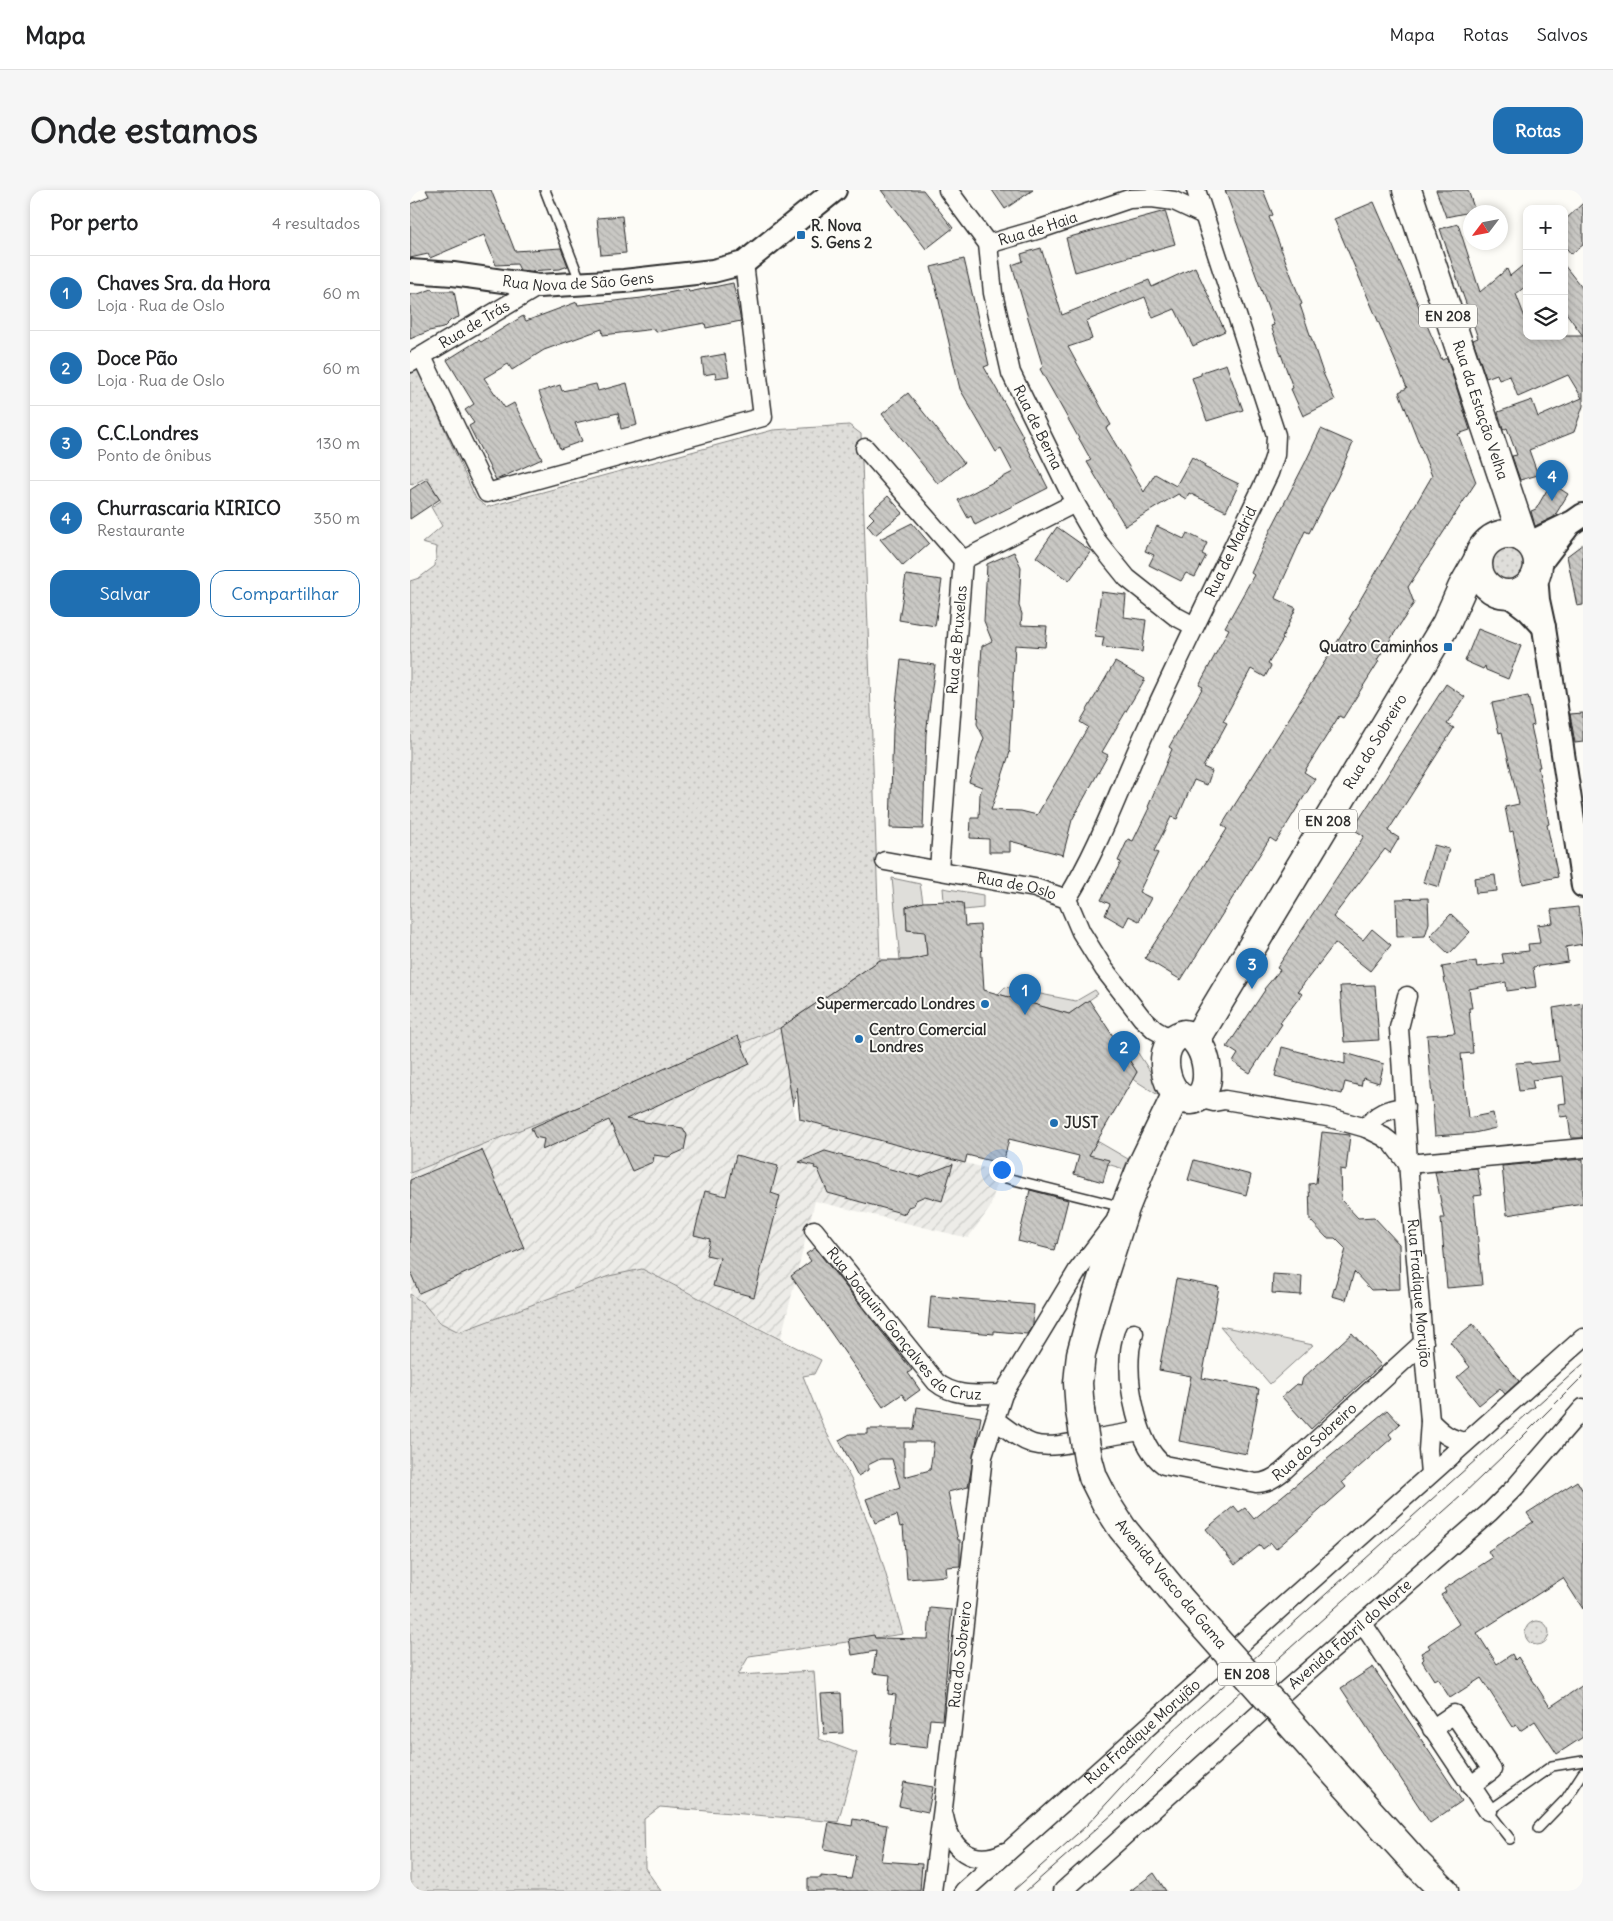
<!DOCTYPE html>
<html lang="pt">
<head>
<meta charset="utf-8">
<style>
  body { margin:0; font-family:Delius,sans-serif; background:#f6f6f6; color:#202124 }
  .controls { position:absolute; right:15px; top:15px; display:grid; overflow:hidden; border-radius:10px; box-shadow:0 2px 8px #0003 }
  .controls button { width:45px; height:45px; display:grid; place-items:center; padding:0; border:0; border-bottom:1px solid #e0e0e0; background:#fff; color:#202124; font:25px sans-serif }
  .compass { position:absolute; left:1053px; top:15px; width:45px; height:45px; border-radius:50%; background:#fff; box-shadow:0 2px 8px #0003; rotate:238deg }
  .you { position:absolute; left:591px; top:979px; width:18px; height:18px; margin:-12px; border:4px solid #fff; border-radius:50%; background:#1a73e8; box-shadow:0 0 0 8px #1a73e833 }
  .badge { display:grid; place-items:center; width:32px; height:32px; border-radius:50%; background:#1f6fb2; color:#fff; font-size:16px; font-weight:700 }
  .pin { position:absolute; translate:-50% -41px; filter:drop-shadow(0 1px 2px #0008) }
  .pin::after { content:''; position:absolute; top:26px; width:18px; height:15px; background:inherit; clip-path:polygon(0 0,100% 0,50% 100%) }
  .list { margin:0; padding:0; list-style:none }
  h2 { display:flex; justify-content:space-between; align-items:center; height:65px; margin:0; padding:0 20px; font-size:21px }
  h2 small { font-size:16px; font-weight:400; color:#757577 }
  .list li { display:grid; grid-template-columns:32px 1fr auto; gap:15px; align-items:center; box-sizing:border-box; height:75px; padding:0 20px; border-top:1px solid #e0e0e0 }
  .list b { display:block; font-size:19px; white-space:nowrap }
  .list p { margin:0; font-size:16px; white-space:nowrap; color:#757577 }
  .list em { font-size:16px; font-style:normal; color:#757577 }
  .actions { display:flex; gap:10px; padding:15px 20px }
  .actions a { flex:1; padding:11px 0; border:1px solid #1f6fb2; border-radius:15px; text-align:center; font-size:18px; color:#1f6fb2 }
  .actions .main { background:#1f6fb2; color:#fff }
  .icon { flex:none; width:28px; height:28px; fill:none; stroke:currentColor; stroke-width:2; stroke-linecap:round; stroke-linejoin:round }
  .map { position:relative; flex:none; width:1173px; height:1701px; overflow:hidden; border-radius:15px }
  header { display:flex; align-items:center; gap:30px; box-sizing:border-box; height:70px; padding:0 25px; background:#fff; border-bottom:1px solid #e0e0e0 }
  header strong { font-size:24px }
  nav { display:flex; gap:28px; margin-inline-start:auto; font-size:18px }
  .intro { display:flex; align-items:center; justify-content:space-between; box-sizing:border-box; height:120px; padding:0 30px }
  h1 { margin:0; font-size:35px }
  .button { padding:12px 22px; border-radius:15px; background:#1f6fb2; color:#fff; font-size:18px; font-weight:700 }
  main { display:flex; gap:30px; padding:0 30px }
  aside { flex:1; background:#fff; border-radius:15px; box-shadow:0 2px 8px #0003 }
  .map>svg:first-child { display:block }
</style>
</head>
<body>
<header>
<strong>Mapa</strong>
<nav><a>Mapa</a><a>Rotas</a><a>Salvos</a></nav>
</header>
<div class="intro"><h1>Onde estamos</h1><a class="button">Rotas</a></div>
<main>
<aside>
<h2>Por perto<small>4 resultados</small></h2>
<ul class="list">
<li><span class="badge">1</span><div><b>Chaves Sra. da Hora</b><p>Loja · Rua de Oslo</p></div><em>60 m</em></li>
<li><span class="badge">2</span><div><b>Doce Pão</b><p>Loja · Rua de Oslo</p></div><em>60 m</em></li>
<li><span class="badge">3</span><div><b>C.C.Londres</b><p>Ponto de ônibus</p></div><em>130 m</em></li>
<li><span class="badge">4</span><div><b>Churrascaria KIRICO</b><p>Restaurante</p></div><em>350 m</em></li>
</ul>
<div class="actions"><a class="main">Salvar</a><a>Compartilhar</a></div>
</aside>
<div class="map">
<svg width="1173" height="1701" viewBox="0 0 1173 1701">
  <defs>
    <pattern id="industrial-furrows" width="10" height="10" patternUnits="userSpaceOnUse" patternTransform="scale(1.25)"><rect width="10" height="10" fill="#edece8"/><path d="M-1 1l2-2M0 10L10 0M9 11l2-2" fill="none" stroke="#cbcbc7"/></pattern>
    <pattern id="grass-dots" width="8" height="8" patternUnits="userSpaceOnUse" patternTransform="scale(1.25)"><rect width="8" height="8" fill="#dfdeda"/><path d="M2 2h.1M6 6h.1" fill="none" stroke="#c0bfbb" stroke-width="1.8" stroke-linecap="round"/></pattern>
    <pattern id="building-back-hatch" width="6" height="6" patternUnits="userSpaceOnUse" patternTransform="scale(1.25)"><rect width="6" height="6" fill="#c9c8c4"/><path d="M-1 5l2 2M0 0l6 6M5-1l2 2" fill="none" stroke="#adaca9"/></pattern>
  </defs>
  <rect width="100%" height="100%" fill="#fdfcf7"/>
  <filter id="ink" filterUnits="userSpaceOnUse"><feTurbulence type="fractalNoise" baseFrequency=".02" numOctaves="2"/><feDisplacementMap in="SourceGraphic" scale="10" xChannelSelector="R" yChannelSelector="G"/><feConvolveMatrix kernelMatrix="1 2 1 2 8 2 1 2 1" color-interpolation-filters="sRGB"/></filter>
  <g filter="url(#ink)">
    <path fill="url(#industrial-furrows)" d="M370,838L385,928L590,982L580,1018L558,1048L405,1011L371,1148L232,1079L49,1142L29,1132L13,1113L1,1105L0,983Z"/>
    <path fill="url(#grass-dots)" stroke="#858482" d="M8,180L66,309L77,317L363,240L439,235L451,244L470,770L370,838L0,983V391L9,388L25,376L27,357L12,353L32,336L21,317L31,311L17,287L2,295L0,293V184Z
      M1078 378a19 19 0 1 1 38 0a19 19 0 1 1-38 0Z
      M232,1079L411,1170L404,1184L393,1186L413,1236L442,1291L470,1364L493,1444L339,1466L328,1485L404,1481L409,1549L447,1563L428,1632L250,1617L234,1629L235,1678L251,1701H0V1104L13,1113L29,1132L49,1142L199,1086Z
      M1115 1443a12 12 0 1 1 24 0a12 12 0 1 1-24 0Z"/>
    <path fill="#dfdeda" stroke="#858482" d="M482,688L510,694L513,712L496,717L497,740L515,742L517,766L499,770H490Z
      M533,698L573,705V718L554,720L553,713L534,711Z
      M595,797L666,811L685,800L688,804L659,824L588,804Z
      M726,860L743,886L748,905L723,889L727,882L717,866Z
      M687,951L718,969L714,979L677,968Z
      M810,1136L903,1155L860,1194Z"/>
    <path fill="url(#building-back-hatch)" stroke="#2b2b2b" fill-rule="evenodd" d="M16,0H81L105,61L151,58L158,76L150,79L119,81L110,80L107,74L86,75L74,45L20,68L18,64L0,68V14L19,6Z
      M471,0H513L543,38L516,59Z
      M582,0H623L595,19Z
      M815,0H853L863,25L859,27L892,114L890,115L913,183L925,210L893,226L881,199L883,198L861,136L864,135Z
      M1026,0H1058L1065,21L1036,27Z
      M964,12L1032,170L1037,168L1060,240L1048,244L1066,292L998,397L1004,413L967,470L969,471L933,528L929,526L894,582L905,589L866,652L860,648L771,790L735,768L817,639L812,635L941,430L939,429L1022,286L989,202L997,198L924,29Z
      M1173,13V55L1161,64L1154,55V31Z
      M755,21L765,54L665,82L656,48Z
      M212,26L216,63L191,65L187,28Z
      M1048,34L1070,102L1097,79L1100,86L1117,72V95L1106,104L1117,133V146H1173V216L1164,242L1119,260L1128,285L1110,290L1102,266L1107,265L1097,238L1093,240L1088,222L1122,210L1128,227L1172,208L1158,185L1108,207L1100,186L1089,190L1087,184L1076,188L1063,150L1068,148L1030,39Z
      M631,58L652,125L739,90L742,97L785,77L815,141L783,156L765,119L743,128L735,107L676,131L682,149L658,157L701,235L696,238L734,302L745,284L766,296L782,267L795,275L794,277L829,294L816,321L779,303L776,309L768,304L715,336L677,272L681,270L630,179L633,177L602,75L613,71L611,64Z
      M554,69L579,175L574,177L613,246L612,247L638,298L565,335L561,326L558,328L548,310L603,282L591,259L586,262L550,199L521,77Z
      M1154,75L1173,99V146L1154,120Z
      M323,93L331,131L296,138L295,133L246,142L245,139L193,145L192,139L134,160L102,180L98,174L74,188L95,218L104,213L132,269L86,290L59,236L64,233L55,220L64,214L37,170L69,150L71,152L113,126L116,131L167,112L168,115L232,108L278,99L279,102Z
      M22,99L23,101H44L49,127L41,130L33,138L19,141L0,149V104H8Z
      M315,164L319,186L306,188L305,183L294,185L292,168Z
      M816,174L833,220L797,231L782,188L791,185V183L795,181Z
      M217,193L227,235L211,239L208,223L165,233L172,251L150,259L129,202L150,195L152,201L186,194L188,201Z
      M498,203L554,273L528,294L472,224Z
      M911,239L943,253L927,289L899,343L895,341L865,408L886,418L872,448L873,449L858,474L861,476L855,487L841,479L813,531L817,533L793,577L802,581L797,595L784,590L767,629L761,627L744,661L748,663L729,702L741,708L729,731L719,726L714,736L695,725L700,714L691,710L711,672L708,671L718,649L723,651L739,618L738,617L762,559L759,557L793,497L789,495L819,439L815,437L844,385L841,383L860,341L895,273Z
      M17,289L30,309L0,329V300Z
      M1141,293L1158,304L1144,327L1125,336L1121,321L1126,319Z
      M478,306L493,323L465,345L457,335L464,328L459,323Z
      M502,333L519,353L493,376L470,349Z
      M747,336L774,349L777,343L797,353L792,364L796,366L785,387L776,383L771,391L739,375L744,365L735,361Z
      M647,337L681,361L659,391L626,367Z
      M1173,354V415L1167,416L1157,366Z
      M604,362L611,377L609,416L612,424L611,435L637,436L635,457L605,455L599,561L600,562L581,620L611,621L627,625L678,537L670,532L705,472L735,489L692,562L698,565L662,630L653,665L600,651V662H579V649L560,648L561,628H569L570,604L572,597L559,592L574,548L567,534L572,456L582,451L574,431L577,374Z
      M496,385L532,390L525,436L489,430Z
      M691,402L716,405L714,427L736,430L732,462L692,457L694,447L685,446Z
      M1068,439L1111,456L1098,489L1076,480L1075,476L1073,479L1055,471Z
      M491,470L525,475L516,544L513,639L480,638L483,539Z
      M1036,494L1055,507L1037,534L1044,538L978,641L989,648L980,663L975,659L923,727L953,750L962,739L981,755L960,781L925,753L888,801L892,804L870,833L872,834L840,883L823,872L828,864L817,857L855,800L854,799L870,780L867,778L954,646L943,639Z
      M1118,506L1124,535L1121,536L1130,577H1128L1139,634L1137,635L1148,687L1113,694L1103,641L1100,642L1095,617L1109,614L1092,542L1089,543L1082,513Z
      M1173,523V552L1165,553L1160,524Z
      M1024,655L1039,659L1029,697L1013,692Z
      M1085,685L1087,701L1066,703L1064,688Z
      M1018,708L1019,733L1015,746L987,747L986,709Z
      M538,711L553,713L555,736L570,735L574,800L659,824L679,810L727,882L679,965L699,970L693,992L664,984L669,966L599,949L593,974L557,965L555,973L390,929L387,897L383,916L370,838L470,770H499L517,766L515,742L497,740L496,717L513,712Z
      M1168,717L1173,754L1156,757L1158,772L1123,777L1126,797L1097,801L1096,792L1059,799L1062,818H1059L1063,863L1051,864L1058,928L1083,923L1086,938L1064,943L1025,946L1017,845L1045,843L1032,777L1066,771L1067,777L1094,773L1092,764L1119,761L1118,754L1130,753L1127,735L1143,733L1141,720Z
      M1041,724L1060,742L1039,764L1020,746Z
      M965,795L969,850L934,852L930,796Z
      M1173,813V948H1161L1158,926L1150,927L1148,914L1156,913L1153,886L1122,890L1124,899L1109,901L1105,873L1120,872L1121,874L1149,871L1143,818Z
      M328,846L340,874L216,929L273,938L277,945L274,960L258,967L244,965L243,972L222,981L199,930L132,960L134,949L125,947L121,938Z
      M872,857L935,874V863L974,874L969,893L953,888L951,896L935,892L932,904L865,886Z
      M912,942L940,945L936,980L930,979L931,1010L948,1028L964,1027L989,1054L990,1099L961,1100L944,1082L936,1110L922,1106L936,1059L925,1048H917L900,1030L899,994L906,993Z
      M72,960L114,1058L9,1103L0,1081V990Z
      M415,961L509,987L543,974L532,1011L515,1006L506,1010L504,1015L498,1017L495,1024L418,1003L408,979L404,978L405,976L389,972Z
      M326,965L368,976L361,1003L370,1006L344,1107L303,1096L310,1068L296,1065L300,1049L284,1045L295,1001L316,1006Z
      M1173,969V1013L1097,1025L1092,976Z
      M784,970L841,985L836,1005L778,990Z
      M1067,978L1072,1005L1064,1006L1072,1095L1037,1098L1031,1028H1034L1025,982Z
      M620,1000L658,1010L647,1054L646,1053L644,1060L608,1051Z
      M405,1058L502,1180L498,1183L510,1200L496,1210L492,1204L473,1217L381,1086L401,1071L396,1064Z
      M863,1084L892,1086L891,1105L862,1103Z
      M766,1089L809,1097L792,1188L849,1199L837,1264L769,1251L781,1186L749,1180Z
      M521,1106L624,1115L623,1135L617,1144L584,1141V1144L518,1138Z
      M1063,1134L1109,1191L1095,1204L1090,1198L1069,1215L1047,1188L1060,1177L1040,1152Z
      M942,1143L971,1175L901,1239L872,1207L887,1194L891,1195L893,1188Z
      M507,1217L571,1227L558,1297L538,1302L548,1350H550V1376L536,1377L537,1386L497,1389L493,1336L490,1337L487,1325L465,1333L456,1309L490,1297L482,1269H470L458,1275V1280L448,1286L429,1250L440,1244H458V1239H504ZM494,1252H524L520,1280L494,1287Z
      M977,1220L990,1234L979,1244L982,1248L932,1292L936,1297L866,1359L861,1353L853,1359L850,1355L825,1375L796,1339L824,1316L829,1322L835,1318L844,1329Z
      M1167,1291L1173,1301V1419L1153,1388L1067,1443L1087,1474L1102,1464L1105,1470L1108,1467L1140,1517L1173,1495V1547L1147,1564L1125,1531L1110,1541L1106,1535L1103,1537L1071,1488L1040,1508L1027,1488L1024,1490L1012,1471L1014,1469L1011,1463L1020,1458L1018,1455L1049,1434L1031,1405L1036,1402L1034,1399L1082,1368L1078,1361L1123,1332L1117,1323Z
      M520,1418L542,1420L532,1530L520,1529L517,1558L480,1554L486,1505L478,1504L480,1485L463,1483L466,1461L442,1465L439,1449L464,1445L465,1448L518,1449Z
      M963,1477L1052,1611L1020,1633L931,1498Z
      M431,1503L433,1543L414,1544L411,1504Z
      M494,1592L523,1597L518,1622L489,1616Z
      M443,1629L477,1635L471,1671L512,1674L510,1701H398V1688H411V1686L441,1689L446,1665L414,1659L419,1632L442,1636Z
      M744,1683L756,1701H720Z"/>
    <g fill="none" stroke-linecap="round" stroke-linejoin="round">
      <defs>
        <path id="service" d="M135,0L171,93
          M588,986L713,1017
          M1128,1638L1156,1609L1173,1583
          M1100,1649L1078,1621L1142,1576L1173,1571"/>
        <g id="minor">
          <path id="s1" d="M538,0L578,54L583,103L601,183L665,313L687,351L717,388L765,426L784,436"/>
          <path id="s2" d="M578,54L630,39L719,9L742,8L764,11L794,25"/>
          <path d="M12,167L77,303L353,227L334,73"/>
          <path id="s3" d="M0,173L129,96"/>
          <path d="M455,258L553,370L529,679"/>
          <path d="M553,370L665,313"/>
          <path id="s4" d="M475,671L625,698L657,709L671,742L694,779L732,828L745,840L752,844L758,846L769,845"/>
          <path id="s5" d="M657,709C690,656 710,597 736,540C775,454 818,369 859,283L865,265L866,245L786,0"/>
          <path id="s6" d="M997,806L989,838L1000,1000L1020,1231L1018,1260L1020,1284"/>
          <path d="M788,908L804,912L815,910L917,927L956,938L974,947L983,954L998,974"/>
          <path d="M956,938C966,923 978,919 995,917"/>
          <path d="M998,974L1173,958"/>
          <path id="s7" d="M404,1040L526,1192C545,1208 570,1204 593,1204"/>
          <path id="s8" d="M724,1143C723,1149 720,1156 720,1162C717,1194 727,1256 754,1275L846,1293C856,1293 863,1289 872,1282L1014,1152"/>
          <path d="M585,1230C615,1252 622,1261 661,1253"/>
          <path d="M1020,1231C1032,1243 1039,1249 1055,1252"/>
          <path d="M688,1248L730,1241"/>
          <path d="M953,1434L1078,1621"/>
          <path d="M1022,1539L1044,1524L1082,1580L1060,1596"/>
          <path d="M534,1626C540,1659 562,1678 595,1662"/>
          <path id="s9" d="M522,1701L533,1618L573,1266L593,1204L668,1080L704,1033"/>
          <path id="s10" d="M554,1701L1173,1148"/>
          <path id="s11" d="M653,1701L850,1523L1080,1322L1106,1296L1173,1218"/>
        </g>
        <g id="tertiary">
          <path id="s12" d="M0,81L43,84L129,96L214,91L303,81L334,73L425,0"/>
          <path d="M1120,353L1163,332L1173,325"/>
          <path d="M1128,376L1157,338"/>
          <path d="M1126,385L1128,410L1134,438L1173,696"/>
          <path d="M1097,404L1118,420L1134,437"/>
        </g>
        <g id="primary">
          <path id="s13" d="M997,0L1113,348"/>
          <circle cx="1098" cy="374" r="30"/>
          <path d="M774,844C799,848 807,908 781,910C756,912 741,852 774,844Z"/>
          <path id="s14" d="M786,850L1036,434L1052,398L1068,370"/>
          <path d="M670,1221L668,1193L671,1164L686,1108L715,1018L734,971L766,905"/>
          <path d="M683,1287L696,1313L712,1338L769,1408"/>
          <path d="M905,1561L1005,1672L1034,1701"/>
        </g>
      </defs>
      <use href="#service" stroke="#2b2b2b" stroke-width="12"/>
      <use href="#minor" stroke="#2b2b2b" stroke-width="21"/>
      <use href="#tertiary" stroke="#2b2b2b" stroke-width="26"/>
      <use href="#primary" stroke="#2b2b2b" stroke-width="31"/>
      <use href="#service" stroke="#fdfcf7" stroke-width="9"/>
      <use href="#minor" stroke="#fdfcf7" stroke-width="18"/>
      <use href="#tertiary" stroke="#fdfcf7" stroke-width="22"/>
      <use href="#primary" stroke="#fdfcf7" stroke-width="28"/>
      <path stroke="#2b2b2b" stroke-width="1" d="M603,1701L676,1636L764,1540L1173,1174
        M616,1701L713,1615L789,1539L1051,1306L1094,1265L1173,1186"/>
      <defs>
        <path id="primary-bridge" d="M670,1221L678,1269L683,1287
          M769,1408L905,1561"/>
      </defs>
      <use href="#primary-bridge" stroke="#2b2b2b" stroke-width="31" stroke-linecap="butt"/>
      <use href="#primary-bridge" stroke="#fdfcf7" stroke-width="28"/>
    </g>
  </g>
  <g fill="#1f6fb2" stroke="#fdfcf7" stroke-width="2">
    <rect x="386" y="40" width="10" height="10" rx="2.5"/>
    <rect x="1033" y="452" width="10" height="10" rx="2.5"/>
    <circle cx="575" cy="814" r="5"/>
    <circle cx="449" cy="849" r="5"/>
    <circle cx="644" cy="933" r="5"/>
  </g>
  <g text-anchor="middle" stroke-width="4" stroke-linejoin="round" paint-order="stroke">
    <g fill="#fdfcf7" stroke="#6a6a68" stroke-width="1">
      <rect x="1009" y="114.5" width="58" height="23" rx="4"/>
      <rect x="889" y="619.5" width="58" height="23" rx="4"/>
      <rect x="808" y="1472.5" width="58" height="23" rx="4"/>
    </g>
    <g font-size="14" font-weight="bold" fill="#2b2b2b">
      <text x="1038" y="131">EN 208</text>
      <text x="918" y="636">EN 208</text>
      <text x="837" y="1489">EN 208</text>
    </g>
    <g font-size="15" font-weight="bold" fill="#2b2b2b" stroke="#fdfcf7" text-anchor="start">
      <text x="401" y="41">R. Nova<tspan x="401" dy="17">S. Gens 2</tspan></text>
      <text x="1028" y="462" text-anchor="end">Quatro Caminhos</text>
      <text x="565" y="819" text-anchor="end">Supermercado Londres</text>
      <text x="459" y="845">Centro Comercial<tspan x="459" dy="17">Londres</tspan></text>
      <text x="654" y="938">JUST</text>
    </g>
    <g font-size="15" fill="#2b2b2b" stroke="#fdfcf7">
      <text dy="5" stroke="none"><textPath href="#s2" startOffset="52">Rua de Haia</textPath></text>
      <text dy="5" stroke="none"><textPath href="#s12" startOffset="169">Rua Nova de São Gens</textPath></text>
      <text dy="5" stroke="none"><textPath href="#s3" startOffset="75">Rua de Trás</textPath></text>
      <text dy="5" stroke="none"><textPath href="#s13" startOffset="232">Rua da Estação Velha</textPath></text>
      <text dy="5" stroke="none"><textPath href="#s1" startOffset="259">Rua de Berna</textPath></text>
      <text dy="5" stroke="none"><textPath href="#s5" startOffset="384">Rua de Madrid</textPath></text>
      <text transform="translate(547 450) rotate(-85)" y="5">Rua de Bruxelas</text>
      <text dy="5" stroke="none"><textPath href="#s14" startOffset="348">Rua do Sobreiro</textPath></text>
      <text dy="5" stroke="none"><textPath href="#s4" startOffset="134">Rua de Oslo</textPath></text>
      <text dy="5" stroke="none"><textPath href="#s6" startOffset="299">Rua Fradique Morujão</textPath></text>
      <text dy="5" stroke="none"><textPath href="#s7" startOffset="134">Rua Joaquim Gonçalves da Cruz</textPath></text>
      <text dy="5" stroke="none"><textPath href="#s8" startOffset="308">Rua do Sobreiro</textPath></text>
      <text transform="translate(761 1394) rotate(50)" y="5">Avenida Vasco da Gama</text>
      <text dy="5" stroke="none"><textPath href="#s11" startOffset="385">Avenida Fabril do Norte</textPath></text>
      <text dy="5" stroke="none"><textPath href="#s9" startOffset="238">Rua do Sobreiro</textPath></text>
      <text dy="5" stroke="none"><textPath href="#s10" startOffset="239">Rua Fradique Morujão</textPath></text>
    </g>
  </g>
</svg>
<div class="controls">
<button>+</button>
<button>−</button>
<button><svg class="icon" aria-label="layers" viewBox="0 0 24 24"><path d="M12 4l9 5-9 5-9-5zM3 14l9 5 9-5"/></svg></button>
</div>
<svg class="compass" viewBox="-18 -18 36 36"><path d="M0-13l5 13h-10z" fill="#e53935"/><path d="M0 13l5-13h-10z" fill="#757577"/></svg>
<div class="you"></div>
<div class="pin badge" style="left:615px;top:825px">1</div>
<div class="pin badge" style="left:714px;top:882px">2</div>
<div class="pin badge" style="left:842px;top:799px">3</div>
<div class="pin badge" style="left:1142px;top:311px">4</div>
</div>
</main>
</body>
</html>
